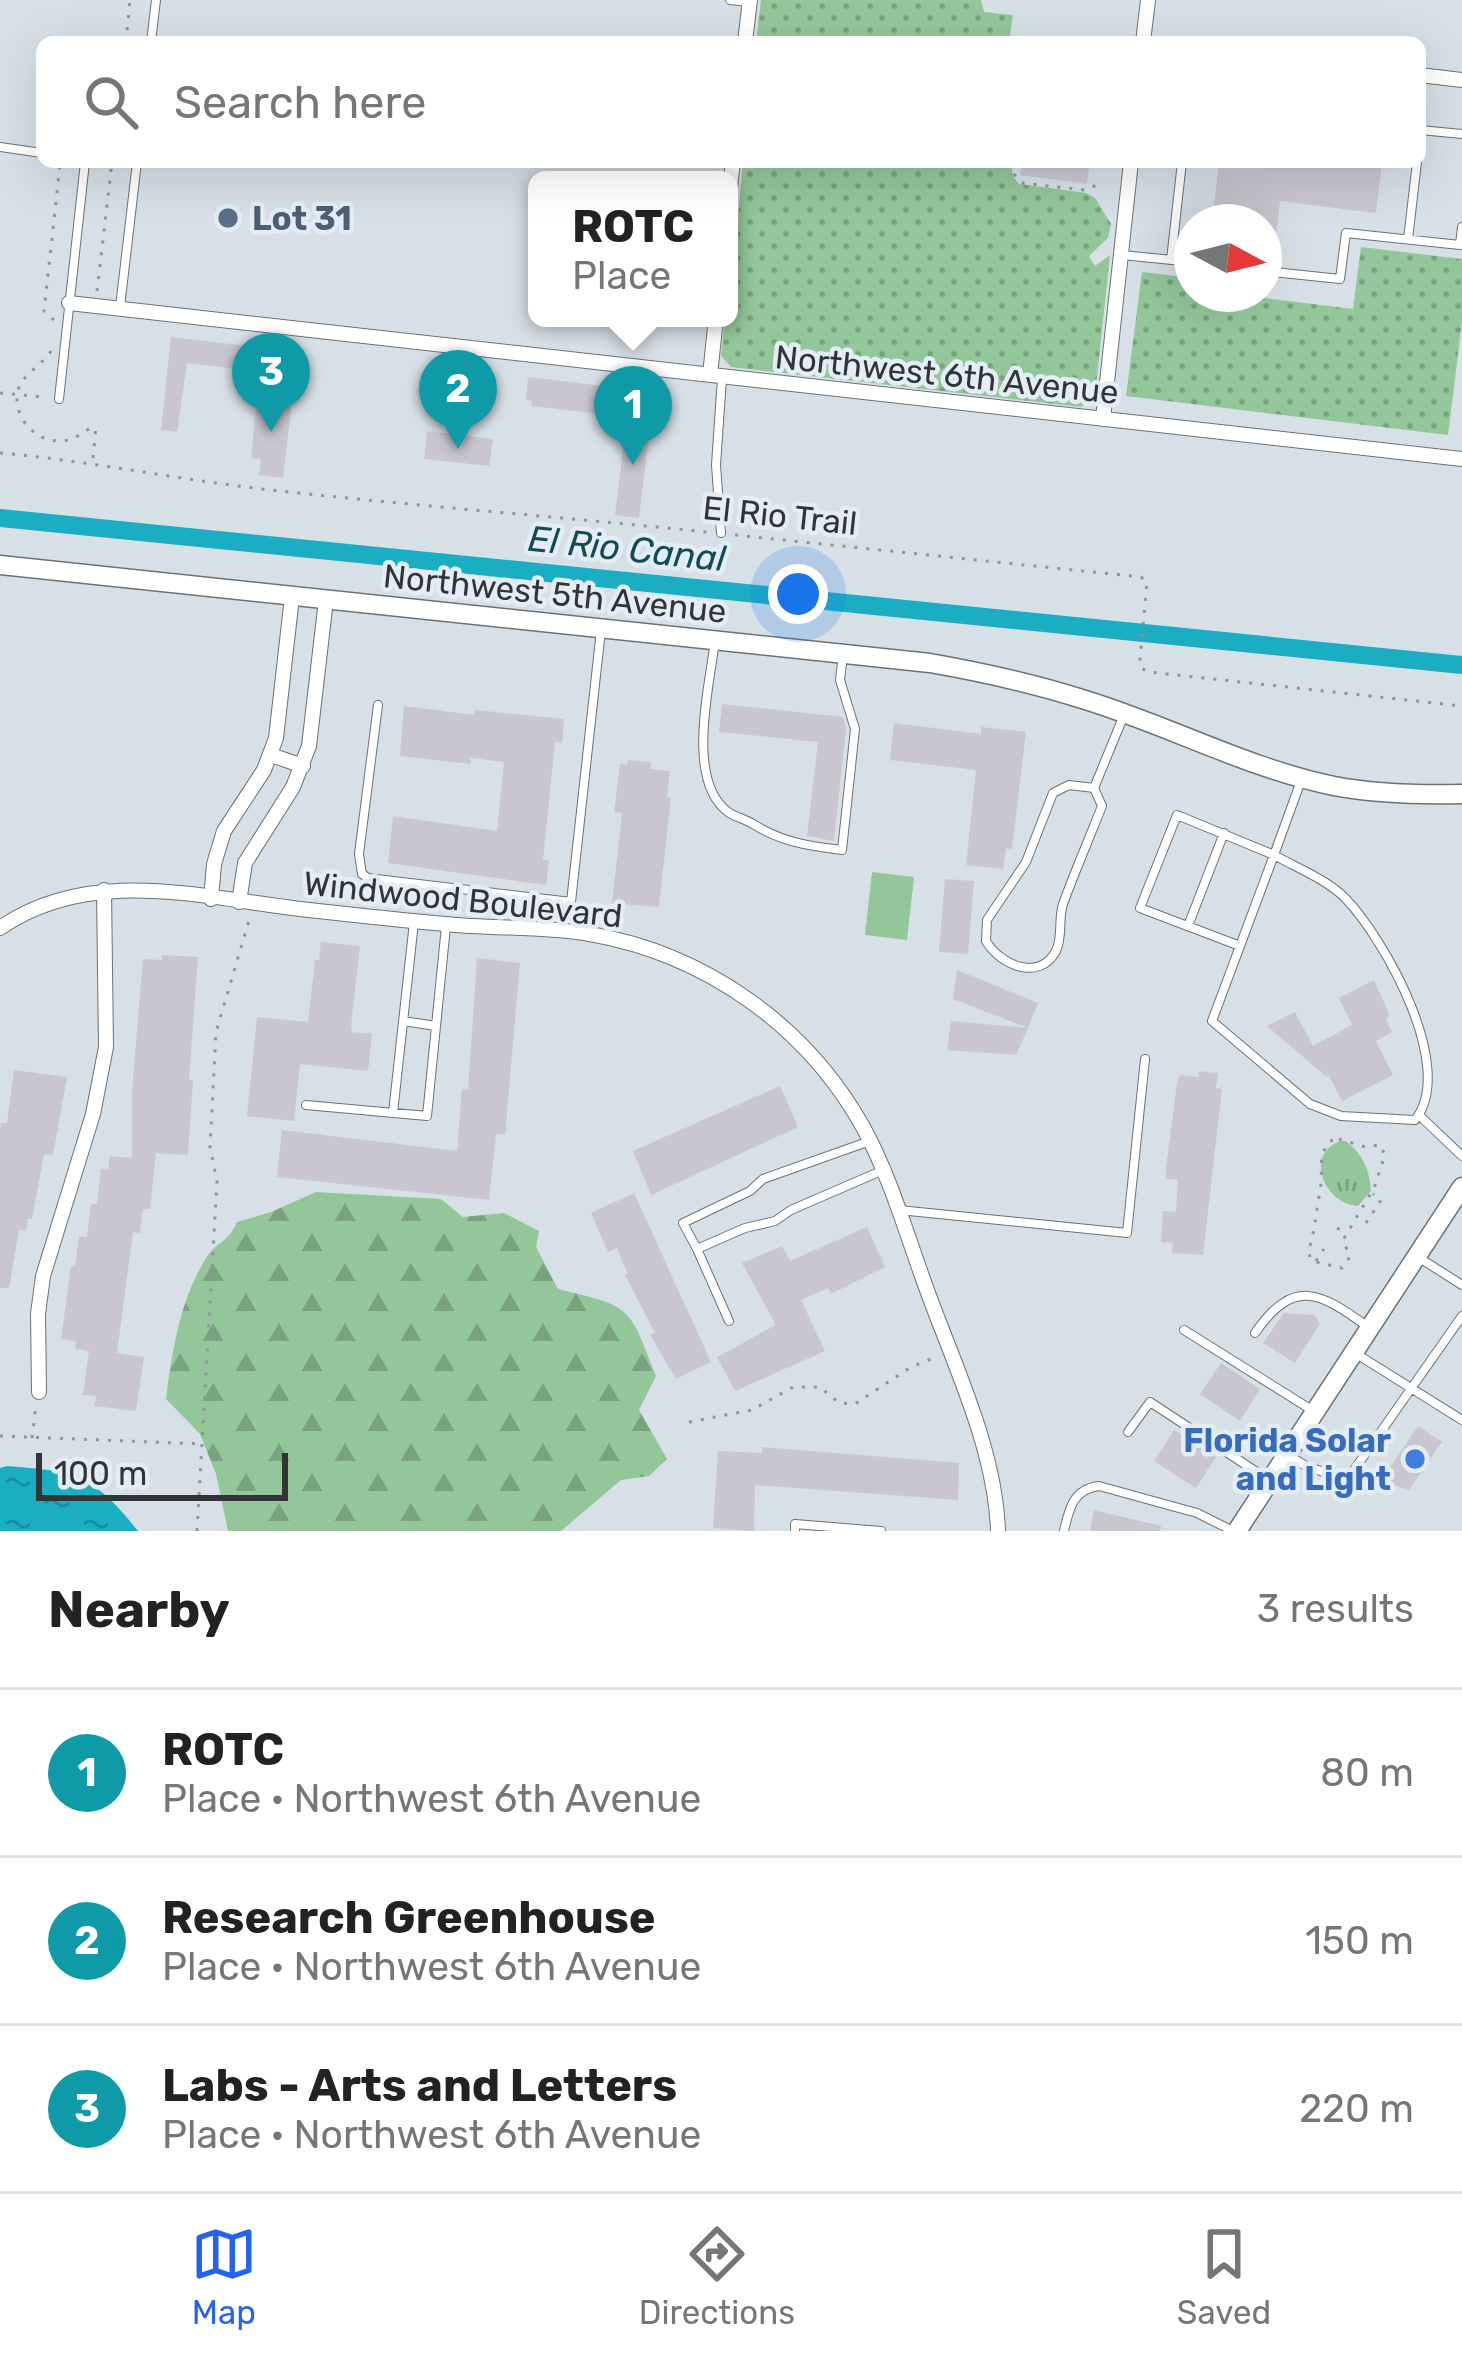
<!DOCTYPE html>
<html lang="en">
<head>
<meta charset="utf-8">
<style>
  body { margin:0; font-family:Rubik,sans-serif; background:#f2f2f2; color:#222 }
  .compass { position:absolute; left:1174px; top:204px; width:108px; height:108px; border-radius:50%; background:#fff; box-shadow:0 12px 48px #0002; rotate:97deg }
  .scale { position:absolute; left:36px; bottom:30px; width:252px; box-sizing:border-box; padding-left:12px; border:6px solid #323538; border-top:0; font-size:33px; line-height:42px; white-space:nowrap; color:#323538; -webkit-text-stroke:9px #e4edf5; paint-order:stroke }
  .you { position:absolute; left:798px; top:594px; width:42px; height:42px; margin:-30px; border:9px solid #fff; border-radius:50%; background:#1a73e8; box-shadow:0 0 0 18px #1a73e833 }
  .badge { display:grid; place-items:center; width:78px; height:78px; border-radius:50%; background:#2563eb; color:#fff; font-size:39px; font-weight:700 }
  .pin { position:absolute; translate:-50% -99px; filter:drop-shadow(0 3px 6px #0008) }
  .pin::after { content:''; position:absolute; top:63px; width:42px; height:36px; background:inherit; clip-path:polygon(0 0,100% 0,50% 100%) }
  .popup { position:absolute; left:528px; top:171px; width:210px; height:156px; box-sizing:border-box; display:grid; place-content:center; border-radius:18px; background:#fff; filter:drop-shadow(0 3px 9px #0005); font-size:39px; white-space:nowrap; color:#767676 }
  .popup b { font-size:45px; color:#222 }
  .popup::after { content:''; position:absolute; left:50%; top:100%; margin-left:-24px; border:24px solid transparent; border-top-color:#fff }
  .list { margin:0; padding:0; list-style:none }
  h2 { display:flex; justify-content:space-between; align-items:center; height:156px; margin:0; padding:0 48px; font-size:51px }
  h2 small { font-size:39px; font-weight:400; color:#767676 }
  .list li { display:grid; grid-template-columns:78px 1fr auto; gap:36px; align-items:center; box-sizing:border-box; height:168px; padding:0 48px; border-top:3px solid #e0e0e0 }
  .list b { display:block; font-size:45px; white-space:nowrap }
  .list p { margin:0; font-size:39px; white-space:nowrap; color:#767676 }
  .list em { font-size:39px; font-style:normal; color:#767676 }
  .icon { flex:none; width:66px; height:66px; fill:none; stroke:currentColor; stroke-width:2; stroke-linecap:round; stroke-linejoin:round }
  .map { position:relative; flex:none; width:1462px; height:1531px; overflow:hidden }
  .search { position:absolute; background:#fff; box-shadow:0 12px 48px #0002; left:36px; right:36px; top:36px; height:132px; display:flex; align-items:center; gap:30px; box-sizing:border-box; padding:0 42px; border-radius:18px; color:#767676; font-size:45px }
  .sheet { height:660px; background:#fff }
  nav { display:flex; justify-content:space-around; align-items:center; box-sizing:border-box; height:168px; border-top:3px solid #e0e0e0; background:#fff; font-size:33px; color:#767676 }
  nav a { display:grid; justify-items:center; gap:6px }
  nav .on { color:#2563eb }
  .map>svg:first-child { display:block }
</style>
</head>
<body>
<div class="map">
<svg width="1462" height="1531" viewBox="0 0 1462 1531">
  <defs>
    <pattern id="grass-dots" width="8" height="8" patternUnits="userSpaceOnUse" patternTransform="scale(3)"><rect width="8" height="8" fill="#93c799"/><path d="M2 2h.1M6 6h.1" fill="none" stroke="#79a27e" stroke-width="1.8" stroke-linecap="round"/></pattern>
    <pattern id="forest-firs" width="22" height="20" patternUnits="userSpaceOnUse" patternTransform="scale(3)"><rect width="22" height="20" fill="#93c799"/><path d="M5 1l3.5 6h-7zM16 11l3.5 6h-7z" fill="#79a27e"/></pattern>
    <pattern id="park-tufts" width="24" height="20" patternUnits="userSpaceOnUse" patternTransform="scale(3)"><rect width="24" height="20" fill="#93c799"/><path d="M3 7l-1-3M5 7V3M7 7l1-3M15 17l-1-3M17 17v-4M19 17l1-3" fill="none" stroke="#79a27e"/></pattern>
    <pattern id="water-ripples" width="26" height="14" patternUnits="userSpaceOnUse" patternTransform="scale(3)"><rect width="26" height="14" fill="#1baec3"/><path d="M2 4q2-2 4 0t4 0M15 11q2-2 4 0t4 0" fill="none" stroke="#198e9f"/></pattern>
  </defs>
  <rect width="100%" height="100%" fill="#d7e0e7"/>
  <path fill="url(#grass-dots)" d="M761,0H981L984,12L1013,15L1009,42H756Z
    M743,162H1013L1012,175L1019,184L1086,193L1095,198L1111,224L1108,238L1089,256L1095,266L1110,255L1095,395L1081,407L731,367L721,356L725,318H729Z
    M1361,247L1462,259V322L1448,435L1126,396L1142,272L1192,278V294H1232L1353,309Z"/>
  <path fill="url(#forest-firs)" d="M316,1192L441,1199L463,1217L504,1213L539,1231L536,1247L558,1289C633,1307 628,1305 656,1376L639,1410L667,1459L649,1476L621,1480L561,1531H228L216,1474L200,1434L166,1399C172,1351 180,1300 206,1258C216,1242 228,1243 237,1222L271,1212Z"/>
  <path fill="url(#park-tufts)" d="M1340,1141H1346C1364,1156 1369,1169 1371,1191L1358,1206C1324,1204 1304,1155 1340,1141Z"/>
  <path fill="#93c799" d="M872,872L914,877L907,940L865,935Z"/>
  <path fill="url(#water-ripples)" d="M7,1466C77,1471 94,1476 138,1531H0V1468Z"/>
  <g fill="none" stroke-linecap="round" stroke-linejoin="round">
    <path stroke="#1baec3" stroke-width="18" d="M0,518L1462,665"/>
  </g>
  <path fill="#c9c6d0" d="M1022,162H1090L1087,184L1020,175Z
    M1219,162H1382L1376,213L1280,201L1273,259H1264V222H1212Z
    M171,337L297,352L296,361L305,362L301,393L293,392L283,478L259,475L261,459L251,458L256,406L267,407L271,373L187,363L177,432L161,430Z
    M528,377L654,392L639,518L615,515L627,417L531,406L532,401L526,400Z
    M427,431L493,439L489,466L424,459Z
    M722,704L843,717L846,729L834,841L807,836L818,742L719,732Z
    M404,706L474,715L475,710L564,719L562,743L555,742L543,860H549L546,885L388,863L393,816L497,831L504,762L471,758L470,764L400,756Z
    M894,723L981,734V727L1026,732L1012,849L1006,848L1003,869L966,865L976,770L890,760Z
    M628,760L651,762L650,769L670,771L667,797L671,798L659,907L612,903L622,813L614,812L620,764L627,765Z
    M945,879L974,881L968,954L939,952Z
    M321,942L360,946L351,1026L352,1032L372,1034L368,1071L300,1064L294,1121L247,1116L257,1017L308,1022L315,960H319Z
    M162,955L198,957L189,1080H193L188,1155L156,1153L150,1209H143L140,1233L133,1232L117,1353L144,1357L136,1411L94,1406L96,1396L83,1395L89,1351L75,1349L76,1341L61,1339L71,1266H75L79,1236L87,1237L91,1204H97L101,1169L108,1170L110,1156L132,1158V1092L143,959L162,960Z
    M477,958L520,963L505,1135L496,1134L489,1200L277,1177L282,1130L457,1151L462,1089L468,1090Z
    M957,970L1038,1003L1028,1028L953,999Z
    M1374,980L1390,1016L1386,1019L1392,1032L1376,1041L1393,1075L1342,1101L1324,1066L1329,1079L1267,1026L1295,1012L1313,1046L1352,1025L1339,998Z
    M951,1021L1028,1028L1016,1055L947,1050Z
    M14,1070L67,1077L53,1155L44,1154L32,1219H28L26,1231L19,1230L9,1288H0V1131L1,1123H7Z
    M1199,1071L1218,1073L1216,1088L1222,1089L1203,1255L1172,1253L1173,1243L1161,1242L1163,1211L1176,1212L1178,1180L1166,1179V1168L1177,1083L1180,1075L1199,1077Z
    M780,1086L798,1127L651,1195L633,1151Z
    M634,1193L711,1362L676,1379L650,1335L655,1333L625,1275L628,1274L617,1248L608,1252L591,1213Z
    M867,1227L885,1267L831,1294L828,1288L801,1300L825,1351L735,1391L717,1357L776,1325L742,1263L782,1246L790,1261Z
    M1284,1313L1315,1315L1320,1324L1295,1363L1263,1343Z
    M1221,1363L1260,1389L1240,1421L1200,1394Z
    M1418,1426L1442,1442L1409,1490L1381,1481Z
    M1174,1430L1216,1457L1196,1488L1154,1461Z
    M762,1447L959,1463L958,1500L755,1485L754,1531L713,1528L718,1451L762,1453Z
    M1094,1510L1161,1526L1160,1531H1090Z"/>
  <g fill="none" stroke-linecap="round" stroke-linejoin="round">
    <defs>
      <path id="service" d="M730,0L748,2
        M151,42L156,0
        M1420,130L1462,134
        M0,147L42,153
        M1408,239L1417,162
        M1122,255L1192,262
        M1171,260L1182,162
        M1264,271L1340,279L1346,233L1460,245L1462,227
        M120,307L137,162
        M59,399L85,162
        M721,533L716,465L722,378
        M715,640C710,685 685,780 728,812C735,817 745,819 753,824C782,842 808,846 842,850L855,729L840,680L843,655
        M378,705L359,854L362,874L368,878L571,902L601,630
        M1094,788L1069,785L1053,793L1026,862L987,920L986,941C1000,965 1039,982 1056,951C1063,937 1058,919 1063,904C1075,871 1089,839 1102,806L1094,788L1124,715
        M1274,855C1297,868 1328,880 1346,899C1385,940 1457,1068 1415,1120L1341,1116L1310,1104L1212,1021Z
        M1188,926L1224,833
        M1240,946L1140,908L1177,815L1274,855L1302,778
        M403,1021L436,1026
        M306,1105L427,1116L446,926
        M393,1113L414,922
        M1420,1116L1462,1156
        M899,1210L1127,1233L1145,1059
        M697,1249L683,1223L750,1191L763,1179L870,1141
        M1418,1257L1462,1285
        M729,1321L697,1249L745,1228L775,1221L791,1210L881,1171
        M1184,1330L1315,1412
        M1255,1333C1294,1277 1320,1292 1368,1327
        M1355,1353L1462,1420
        M1128,1432L1150,1402L1269,1480
        M1288,1455L1306,1466L1347,1480L1462,1316
        M795,1531V1524L881,1531
        M1064,1531C1069,1509 1073,1489 1099,1486L1197,1513L1233,1531"/>
      <path id="minor" d="M745,42L750,0
        M1143,42L1148,0
        M1420,75L1462,80
        M729,196L733,162
        M69,303L1462,459
        M710,375L716,318
        M1103,419L1131,162
        M271,755L303,766
        M211,899L214,864L224,831L264,770L276,738L292,597
        M239,902L245,863L293,787L309,746L326,600
        M0,928C93,864 206,899 309,910C354,915 400,920 445,924C493,929 543,926 590,934C705,954 806,1025 863,1127C889,1174 905,1229 923,1279C951,1359 995,1445 998,1531
        M39,1392L38,1314L43,1276L93,1114L106,1047L104,890"/>
      <path id="tertiary" d="M0,565L930,663C981,672 1032,683 1082,699C1166,724 1246,768 1334,786C1376,794 1419,795 1462,794
        M1237,1531L1462,1187"/>
    </defs>
    <use href="#service" stroke="#6a7278" stroke-width="10"/>
    <use href="#minor" stroke="#6a7278" stroke-width="16"/>
    <use href="#tertiary" stroke="#6a7278" stroke-width="21"/>
    <path stroke="#8f959a" stroke-width="3" stroke-dasharray="3 9" stroke-linecap="butt" d="M126,42L130,0
      M1015,162L1014,174L1021,183L1085,190L1097,185
      M97,291L112,162
      M54,320L44,311L60,165
      M51,351C43,364 24,374 19,387C10,414 33,442 61,441C74,441 85,431 96,424
      M0,393L45,397
      M0,453C91,461 180,480 271,490C416,506 562,517 707,532
      M93,458L96,426
      M735,535L1141,577L1147,582L1140,659L1141,668L1149,672L1462,706
      M1339,1139L1365,1147L1380,1145L1385,1155L1374,1188L1343,1240L1350,1257L1342,1268L1312,1261L1308,1252C1315,1232 1316,1212 1320,1191C1324,1171 1316,1159 1330,1141Z
      M1366,1223L1381,1200L1373,1194
      M1337,1228L1346,1233
      M1316,1261L1324,1249
      M689,1422L752,1410L793,1387H820L839,1403L855,1404L911,1367L936,1357
      M0,1436L202,1444
      M32,1438L36,1406
      M197,1531L217,1181L210,1147L216,1032L250,917"/>
    <use href="#service" stroke="#fff" stroke-width="8"/>
    <use href="#minor" stroke="#fff" stroke-width="14"/>
    <use href="#tertiary" stroke="#fff" stroke-width="18"/>
  </g>
  <circle fill="#5c6f8a" stroke="#e4edf5" stroke-width="4.5" cx="228" cy="218" r="12"/>
  <circle fill="#3f7fe0" stroke="#e4edf5" stroke-width="4.5" cx="1415" cy="1459" r="12"/>
  <g text-anchor="middle" stroke-width="9" stroke-linejoin="round" paint-order="stroke">
    <g font-size="33" font-weight="bold" fill="#4e5e75" stroke="#e4edf5" text-anchor="start">
      <text x="252" y="230">Lot 31</text>
    </g>
    <g font-size="33" fill="#323538" stroke="#e4edf5">
      <text transform="translate(947 374) rotate(6)" y="12">Northwest 6th Avenue</text>
      <text transform="translate(780 515) rotate(6)" y="12">El Rio Trail</text>
      <text transform="translate(555 593) rotate(6)" y="12">Northwest 5th Avenue</text>
      <text transform="translate(463 899) rotate(6)" y="12">Windwood Boulevard</text>
    </g>
    <g font-size="33" font-weight="bold" fill="#366cbe" stroke="#e4edf5" text-anchor="end">
      <text x="1391" y="1452">Florida Solar<tspan x="1391" dy="38">and Light</tspan></text>
    </g>
    <g font-size="36" font-style="italic" fill="#124b54" stroke="#e4edf5">
      <text transform="translate(627 548) rotate(6)" y="13">El Rio Canal</text>
    </g>
  </g>
</svg>
<svg class="compass" viewBox="-18 -18 36 36"><path d="M0-13l5 13h-10z" fill="#e53935"/><path d="M0 13l5-13h-10z" fill="#767676"/></svg>
<div class="scale">100 m</div>
<div class="you"></div>
<div class="pin badge" style="left:633px;top:465px;background:#0f9aa8">1</div>
<div class="popup"><b>ROTC</b>Place</div>
<div class="pin badge" style="left:458px;top:449px;background:#0f9aa8">2</div>
<div class="pin badge" style="left:271px;top:432px;background:#0f9aa8">3</div>
<div class="search"><svg class="icon" aria-label="search" viewBox="0 0 24 24"><circle cx="10" cy="10" r="6"/><path d="M15 15l6 6"/></svg>Search here</div>
</div>
<section class="sheet">
<h2>Nearby<small>3 results</small></h2>
<ul class="list">
<li><span class="badge" style="background:#0f9aa8">1</span><div><b>ROTC</b><p>Place · Northwest 6th Avenue</p></div><em>80 m</em></li>
<li><span class="badge" style="background:#0f9aa8">2</span><div><b>Research Greenhouse</b><p>Place · Northwest 6th Avenue</p></div><em>150 m</em></li>
<li><span class="badge" style="background:#0f9aa8">3</span><div><b>Labs - Arts and Letters</b><p>Place · Northwest 6th Avenue</p></div><em>220 m</em></li>
</ul>
</section>
<nav>
<a class="on"><svg class="icon" aria-label="map" viewBox="0 0 24 24"><path d="M3 6l6-2 6 2 6-2v14l-6 2-6-2-6 2zM9 4v14M15 6v14"/></svg>Map</a>
<a><svg class="icon" aria-label="directions" viewBox="0 0 24 24"><path d="M12 3l9 9-9 9-9-9zM9 14v-3h6M13 9l2 2-2 2"/></svg>Directions</a>
<a><svg class="icon" aria-label="saved" viewBox="0 0 24 24"><path d="M7 4h10v16l-5-4-5 4z"/></svg>Saved</a>
</nav>
</body>
</html>
